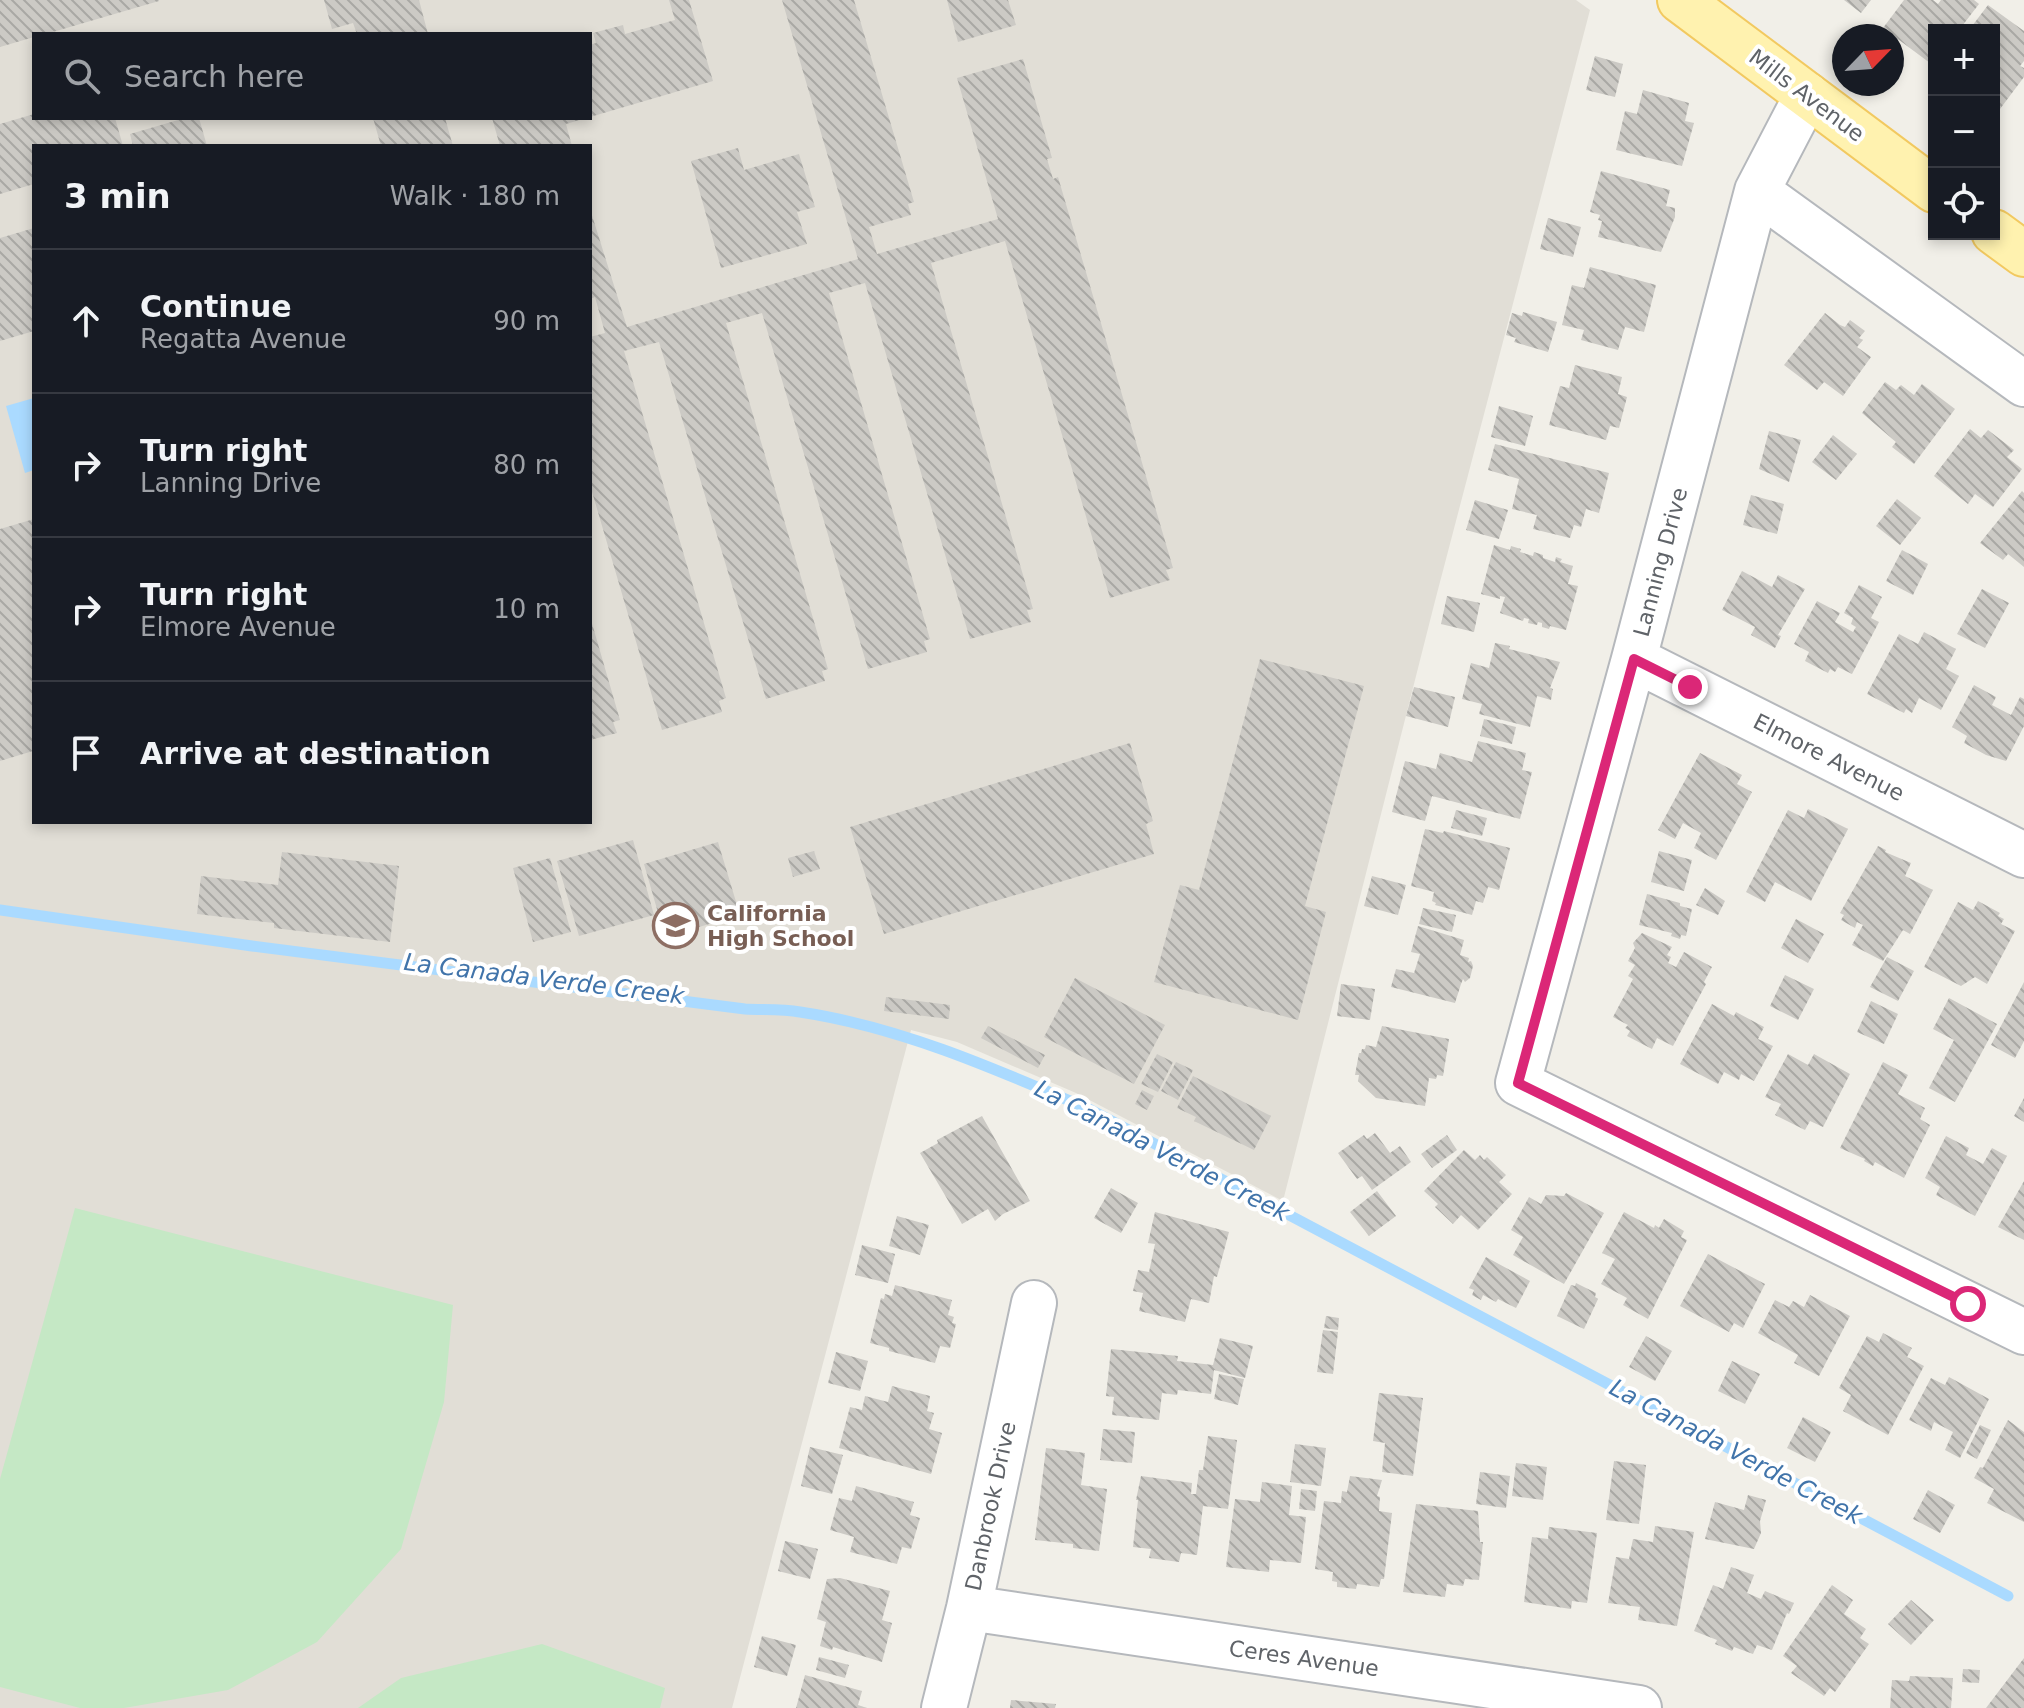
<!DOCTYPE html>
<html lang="en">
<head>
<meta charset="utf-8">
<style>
  body { margin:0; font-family:"DejaVu Sans",sans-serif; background:#242831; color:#f1f3f6 }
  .controls { position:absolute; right:24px; top:24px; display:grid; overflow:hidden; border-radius:0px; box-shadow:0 4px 12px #0003 }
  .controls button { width:72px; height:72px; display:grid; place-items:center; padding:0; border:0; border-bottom:2px solid #363941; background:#171b24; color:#f1f3f6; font:40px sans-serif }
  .compass { position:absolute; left:1832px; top:24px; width:72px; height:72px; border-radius:50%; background:#171b24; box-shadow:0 4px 12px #0003; rotate:65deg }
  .stop { position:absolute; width:24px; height:24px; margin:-18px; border:6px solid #db2777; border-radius:50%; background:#fff }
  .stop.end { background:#db2777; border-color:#fff; box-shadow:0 2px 8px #0008 }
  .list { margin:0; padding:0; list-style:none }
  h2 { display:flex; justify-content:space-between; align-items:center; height:104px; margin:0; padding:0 32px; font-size:34px }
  h2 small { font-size:26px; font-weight:400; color:#9ea1a6 }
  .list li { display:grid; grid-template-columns:52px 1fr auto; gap:24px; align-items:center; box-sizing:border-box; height:144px; padding:0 32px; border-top:2px solid #363941 }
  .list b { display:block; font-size:30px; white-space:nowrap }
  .list p { margin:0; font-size:26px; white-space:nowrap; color:#9ea1a6 }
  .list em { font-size:26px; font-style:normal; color:#9ea1a6 }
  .icon { flex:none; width:44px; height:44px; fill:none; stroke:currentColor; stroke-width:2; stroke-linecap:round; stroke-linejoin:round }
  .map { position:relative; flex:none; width:2024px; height:1708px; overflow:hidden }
  .search { position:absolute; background:#171b24; box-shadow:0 4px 12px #0003; left:32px; top:32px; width:560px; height:88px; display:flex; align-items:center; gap:20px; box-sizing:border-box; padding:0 28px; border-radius:0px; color:#9ea1a6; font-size:30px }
  .panel { position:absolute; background:#171b24; box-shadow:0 4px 12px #0003; left:32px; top:144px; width:560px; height:680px; border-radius:0px }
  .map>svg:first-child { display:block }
</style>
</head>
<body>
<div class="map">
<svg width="2024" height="1708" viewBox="0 0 2024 1708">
  <defs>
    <pattern id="building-back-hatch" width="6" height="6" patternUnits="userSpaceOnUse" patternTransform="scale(2)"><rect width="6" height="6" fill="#cccac5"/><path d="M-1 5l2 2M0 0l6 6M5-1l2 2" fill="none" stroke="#a9a8a4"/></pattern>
  </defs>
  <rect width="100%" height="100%" fill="#f1efe8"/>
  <path fill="#e1ded6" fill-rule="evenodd" d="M0,0H1576L1590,10L1435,601L1283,1201L1076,1093L957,1042L911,1030L732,1708H0ZM34,34H590V118H34ZM34,146H590V822H34Z"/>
  <path fill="#c5e8c5" d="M75,1208L453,1305L444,1402L401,1549L317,1642L228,1690L124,1708H80L0,1687V1479Z
    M542,1644L665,1688L660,1708H358L401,1678Z"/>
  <path fill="#aadaff" d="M34,398V470L25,473L6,406Z"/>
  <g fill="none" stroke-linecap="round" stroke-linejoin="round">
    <path stroke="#aadaff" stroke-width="11" d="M0,910L252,946L745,1009C763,1010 782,1009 800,1012C901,1027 998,1070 1091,1110L2008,1596"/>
  </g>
  <path fill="url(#building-back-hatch)" d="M0,0H159V1L46,34H34V37L0,47Z
    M324,0H419L428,34H357L353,23L332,29Z
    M669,0H689L713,81L590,117V45L596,43L593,33L623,25L625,34L675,20Z
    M782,0H854L914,202L908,204L911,215L869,227L877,254L998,219L957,78L1023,59L1052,158L1047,159L1053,179L1058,177L1173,568L1166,570L1170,580L1110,598L1005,241L931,263L1033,609L1027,610L1031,622L970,639L865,283L829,293L930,639L924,641L927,652L868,669L762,313L726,323L828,669L822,671L825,681L766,699L659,342L624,351L726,698L719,701L722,712L662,730L590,485V337L605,333L595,297L590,299V209L627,327L858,259Z
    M947,0H1008L1016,25L958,42Z
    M1844,0H1871L1861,13Z
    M1904,0H1933L1938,4L1941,0H1974L1979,4L1959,30H1934V66L1883,28Z
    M1988,5L2024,31V61L2020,66L2024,68V77L2000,109L1994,104V30H1969Z
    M1595,56L1623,64L1615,97L1586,90Z
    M1643,90L1689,103L1685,121L1694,123L1682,166L1616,150L1625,111L1637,114Z
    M34,114V118H115L123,146H34V184L0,194V124Z
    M185,118H199L207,146H133L130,134Z
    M373,118H445L453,146H381Z
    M492,118H583V119L566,124L572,146H500Z
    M738,148L744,170L799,154L815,207L797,212L807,244L721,268L691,161Z
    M1601,171L1670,190L1666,206L1675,208V217L1661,252L1598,237L1602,221L1598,220L1600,215L1590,212Z
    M1548,218L1581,227L1573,257L1540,249Z
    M34,228V331L0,341V238Z
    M1590,267L1656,285L1644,332L1625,327L1618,350L1581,340L1584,330L1562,325L1572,285L1584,288Z
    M1523,312L1557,322L1548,352L1514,342L1516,338L1506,335L1512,313L1522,316Z
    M1825,313L1840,325L1845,327L1850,320L1865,331L1859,338L1863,340L1857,347L1871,357L1843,396L1824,382L1817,390L1784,365Z
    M1575,365L1622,377L1618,394L1627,397L1619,428L1610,426L1606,440L1549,425L1560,386L1569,388Z
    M1885,382L1896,390L1901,385L1914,395L1922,384L1955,409L1914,464L1892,447L1896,442L1862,413Z
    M1499,406L1533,416L1525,446L1491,437Z
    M1970,429L1981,438L1988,430L2014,450L2007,457L2022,469L1993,507L1975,494L1968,504L1934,476Z
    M1769,431L1801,440L1789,482L1759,469Z
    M1833,435L1857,454L1836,480L1812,462Z
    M1495,444L1609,473L1599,513L1586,509L1581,527L1574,525L1570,538L1533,529L1537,515L1512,509L1519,479L1488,470Z
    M2022,491L2024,493V567L2008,554L2003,560L1980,543Z
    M1751,495L1784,504L1777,534L1743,525Z
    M1897,499L1921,518L1900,545L1876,526Z
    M1475,500L1508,510L1499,539L1466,530Z
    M34,519V747L32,748L33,751L0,761V529Z
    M1494,545L1510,550L1511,546L1521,549L1520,552L1533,556L1534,552L1543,555V558L1555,562L1556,557L1562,559L1560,562L1573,566L1568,584L1578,586L1566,630L1550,626L1549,629L1542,627V623L1538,622L1537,625L1528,623L1529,619L1524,618L1523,621L1500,613L1505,597L1500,596V599L1481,594Z
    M1902,550L1928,564L1913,595L1886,581Z
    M1742,571L1772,587L1778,575L1805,589L1778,635L1781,636L1775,648L1751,635L1755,627L1722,610Z
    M1859,585L1882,597L1871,618L1879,622L1852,674L1838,667L1835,672L1830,669L1828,673L1805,661L1809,652L1794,644L1817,601L1840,613L1835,622L1853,632L1856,627L1851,624L1853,618L1844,613Z
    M1982,589L2009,603L1985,648L1957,634Z
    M1447,596L1480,603L1474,632L1441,624Z
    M591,620L620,720L613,722L617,733L590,740Z
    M1924,632L1956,649L1946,669L1959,676L1941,710L1919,698L1912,713L1906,709L1904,713L1867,694L1899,634L1918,644Z
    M1495,643L1510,646L1509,649L1560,662L1550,688L1553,689L1551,700L1537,696L1530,727L1479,714L1482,704L1462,699L1471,663L1489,668Z
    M1260,659L1364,686L1305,906L1326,912L1298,1020L1154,982L1180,885L1199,890Z
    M1974,685L1996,697L1992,705L2011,715L2020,697L2024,699V726L2006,761L1986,755L1964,743L1967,736L1952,727Z
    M1414,687L1455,697L1448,727L1406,716Z
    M1484,719L1516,727L1512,744L1480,736Z
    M1478,741L1526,753L1522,770L1532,772L1520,819L1432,796L1425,821L1392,812L1405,761L1436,769L1440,753L1472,762Z
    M1130,743L1153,821L1146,824L1154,854L884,934L850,827Z
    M1700,753L1742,775L1737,784L1752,792L1716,860L1694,848L1701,833L1683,823L1675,839L1658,830Z
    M1808,809L1848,829L1811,901L1775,882L1765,902L1746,892L1788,810L1804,818Z
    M1456,810L1487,818L1482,836L1451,828Z
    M1425,829L1443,833L1444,831L1510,848L1499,890L1488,887L1483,903L1476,901L1472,915L1435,905L1436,903L1432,901L1434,892L1411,886Z
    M633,840L654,915L579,936L557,861Z
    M718,842L740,915L665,937L644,864Z
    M1878,846L1886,850L1885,852L1911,863L1905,876L1933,890L1910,934L1903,930L1883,961L1852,945L1863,925L1857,922L1855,928L1841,920L1844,915L1840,913Z
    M814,851L820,869L793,877L788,858Z
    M1659,851L1692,860L1684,891L1651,882Z
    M282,852L399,866L390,942L274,928V923L197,914L201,876L278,885Z
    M550,858L571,932L533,942L513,868Z
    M1372,876L1406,885L1398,915L1364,906Z
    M1705,888L1725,901L1718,915L1696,905Z
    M1647,894L1680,903V906L1692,909L1686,936L1681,935L1680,939L1671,936L1672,933L1639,925Z
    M1978,901L2000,913L1998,916L2004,919L2001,924L2015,931L1987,984L1975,977L1961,986L1924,967L1958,902L1973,910Z
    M1423,908L1456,915L1452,932L1419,924Z
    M1796,919L1824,934L1808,963L1781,948Z
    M1418,926L1464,940L1460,955L1469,958L1468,962L1471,961L1473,966L1470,978L1465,982L1463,979L1461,984L1455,1003L1391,987L1396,969L1414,973L1420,954L1411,952Z
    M1642,933L1672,947L1667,955L1671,957L1668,963L1676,967L1684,952L1712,967L1704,982L1706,984L1673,1046L1657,1038L1652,1049L1627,1036L1630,1031L1625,1028L1628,1025L1613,1017L1633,979L1628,976L1635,965L1628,961L1635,948L1633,943Z
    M1887,957L1914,971L1898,1001L1870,987Z
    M1785,975L1814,989L1798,1020L1770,1006Z
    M1075,978L1165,1025L1134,1084L1044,1037Z
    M2024,982V1041L2015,1058L1991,1045Z
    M1341,984L1375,989L1370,1020L1337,1016Z
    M886,997L950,1005L949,1019L884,1011Z
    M1949,998L1997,1024L1955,1102L1929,1088L1954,1040L1933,1029Z
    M1871,1001L1898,1014L1884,1044L1857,1032Z
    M1712,1004L1734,1016L1736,1012L1764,1027L1758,1039L1773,1046L1754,1081L1741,1074L1739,1080L1724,1072L1718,1084L1680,1064Z
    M988,1026L1045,1055L1038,1068L981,1038Z
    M1382,1026L1449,1039L1443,1076L1437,1075L1436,1079L1429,1078L1425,1106L1376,1098L1358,1081L1359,1075H1355L1359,1053H1361L1362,1049H1365L1366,1045L1376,1047Z
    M1157,1054L1173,1062L1158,1092L1141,1084Z
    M1788,1054L1808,1065L1814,1054L1850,1074L1823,1127L1810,1121L1805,1130L1775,1115L1781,1104L1765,1097Z
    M1176,1062L1193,1070L1178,1100L1161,1091Z
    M1883,1062L1908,1075L1898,1094L1925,1108L1920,1119L1930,1125L1904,1178L1875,1162L1873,1166L1864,1161L1865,1159L1840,1148Z
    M1193,1076L1271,1116L1254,1150L1194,1121L1196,1117L1177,1108Z
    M1142,1090L1154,1096L1147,1110L1135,1104Z
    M2024,1098V1122L2014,1116Z
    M982,1116L1030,1201L1003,1214L995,1221L988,1209L962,1224L920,1153L938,1143L937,1140Z
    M1375,1133L1390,1153L1400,1146L1411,1162L1372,1190L1362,1176L1357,1179L1338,1153L1364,1135L1367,1139Z
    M1447,1135L1457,1150L1432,1168L1421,1154Z
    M1946,1136L1969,1148L1966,1155L1983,1164L1992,1148L2007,1156L1975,1216L1936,1195L1940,1187L1925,1178Z
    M1464,1150L1475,1160L1480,1155L1484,1160L1487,1157L1506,1175L1499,1182L1512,1194L1478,1230L1461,1215L1453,1224L1435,1207L1438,1204L1424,1191Z
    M2024,1181V1240L1998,1227Z
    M1111,1188L1138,1203L1121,1233L1094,1218Z
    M1377,1191L1396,1216L1369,1236L1350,1212Z
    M1566,1193L1604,1213L1564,1284L1513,1255L1523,1237L1511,1230L1529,1197L1541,1204L1546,1195L1564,1196Z
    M1155,1212L1229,1232L1217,1277L1214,1276L1209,1303L1191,1299L1185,1322L1139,1311L1143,1293L1133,1291L1138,1270L1149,1272L1155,1244L1148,1243Z
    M1624,1212L1654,1228L1655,1225L1659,1228L1664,1219L1684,1231L1681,1237L1687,1240L1648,1319L1623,1305L1627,1298L1601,1284L1615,1259L1602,1253Z
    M897,1216L929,1225L920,1255L889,1246Z
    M862,1245L895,1254L888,1283L855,1275Z
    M1708,1254L1765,1284L1743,1328L1734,1323L1729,1332L1680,1306Z
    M1486,1257L1530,1281L1516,1308L1498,1299L1496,1302L1483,1295L1481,1300L1472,1295L1474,1290L1469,1288Z
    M1576,1283L1596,1293L1595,1297L1598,1299L1584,1329L1557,1316L1571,1285L1575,1286Z
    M895,1285L952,1300L948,1315L954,1317L952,1323L956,1324L950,1348L940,1346L935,1363L889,1351V1348L870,1343L881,1298L884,1299L885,1294L892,1296Z
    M1810,1295L1850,1316L1819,1376L1794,1363L1798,1355L1758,1333L1775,1300L1789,1307L1793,1301L1804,1307Z
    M1326,1316L1339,1318L1338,1330L1324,1328Z
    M1323,1330L1338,1332L1333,1374L1317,1372Z
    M1883,1333L1912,1348L1907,1357L1924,1366L1888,1435L1843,1411L1851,1395L1839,1388L1867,1336L1879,1342Z
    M1646,1336L1672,1351L1655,1381L1629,1367Z
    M1220,1338L1253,1346L1245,1378L1214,1370L1211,1394L1178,1390L1177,1395L1162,1393L1159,1420L1112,1415L1114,1397L1106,1396L1111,1349L1178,1356L1177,1361L1213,1365Z
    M836,1352L868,1361L860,1391L828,1383Z
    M1732,1361L1760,1374L1745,1404L1718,1391Z
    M1219,1374L1244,1379L1238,1405L1214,1399Z
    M1949,1377L1989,1399L1960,1458L1945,1450L1953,1432L1934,1422L1931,1431L1909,1420L1931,1378L1945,1385Z
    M892,1386L930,1396L927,1411L934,1413L929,1429L942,1433L931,1474L839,1448L850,1407L862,1410L865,1396L888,1402Z
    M1379,1393L1423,1398L1413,1476L1382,1472L1385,1443L1373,1441Z
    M1803,1417L1831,1432L1815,1462L1787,1448Z
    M2008,1420L2024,1432V1522L1987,1503L1994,1489L1974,1478L1980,1467L1983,1468Z
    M1980,1425L1991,1430L1977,1459L1966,1453Z
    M1103,1429L1135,1432L1132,1463L1100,1460Z
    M1208,1436L1237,1440L1228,1509L1203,1506L1197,1555L1181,1553L1179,1562L1149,1558L1151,1549L1133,1547L1138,1500H1136L1141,1476L1192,1483L1191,1494H1196L1199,1470H1203Z
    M1295,1444L1326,1448L1321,1486L1290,1482Z
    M810,1447L843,1455L832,1494L801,1486Z
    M1046,1448L1085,1453L1081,1485L1107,1489L1099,1551L1073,1548V1544L1035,1540Z
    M1614,1461L1646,1465L1639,1524L1606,1520Z
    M1516,1463L1547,1467L1543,1500L1512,1496Z
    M1480,1472L1510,1476L1506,1508L1476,1504Z
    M1350,1476L1382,1480L1377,1496L1380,1497L1379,1511L1392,1513L1384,1579H1381L1379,1587L1357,1584L1356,1589L1337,1587V1582L1332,1581L1333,1572L1315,1569L1324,1501L1341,1503L1342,1491L1347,1492Z
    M1262,1482L1292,1486L1289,1515L1306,1517L1301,1563L1270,1560L1269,1572L1226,1567L1235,1499L1260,1502Z
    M856,1486L914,1502L910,1515L920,1518L911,1549L902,1547L897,1564L850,1552L854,1537L830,1530L839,1498L852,1501Z
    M1301,1489L1317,1491L1315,1511L1299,1509Z
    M1928,1490L1955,1505L1940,1533L1913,1519Z
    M1748,1495L1766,1500L1760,1521L1761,1533L1754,1549L1705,1539L1715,1502L1744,1510Z
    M1416,1504L1478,1511L1480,1542H1483L1479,1580L1465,1579L1463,1586L1447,1584L1445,1597L1403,1592Z
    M1655,1526L1694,1532L1677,1626L1638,1620L1640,1607L1608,1603L1616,1557L1629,1559L1633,1539L1653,1542Z
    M1549,1527L1597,1533L1587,1603L1572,1601L1571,1609L1524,1602L1532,1537L1548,1539Z
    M785,1541L818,1549L810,1579L778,1571Z
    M1731,1567L1754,1575L1747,1593L1761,1599L1765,1591L1794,1603L1789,1614L1787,1613L1772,1650L1757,1645L1753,1654L1734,1647L1732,1651L1715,1644L1717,1640L1694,1631L1713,1585L1723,1589Z
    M840,1578L890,1591L882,1620L892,1623L882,1662L833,1647L832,1650L820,1646L826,1622L817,1619L827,1579Z
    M1832,1585L1853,1600L1844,1614L1866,1629L1860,1638L1869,1644L1835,1692L1830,1688L1824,1696L1791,1673L1797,1666L1783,1656Z
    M1911,1600L1934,1620L1911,1645L1888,1624Z
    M762,1636L796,1645L787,1676L754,1667Z
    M819,1657L849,1665L845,1678L816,1670Z
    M2024,1658V1708H1986Z
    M1963,1669L1980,1670L1979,1683L1962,1682Z
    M805,1675L862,1691L858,1705L867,1708H796Z
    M1910,1676L1953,1678L1951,1708H1890L1892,1680L1909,1681Z
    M1011,1700L1056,1704L1055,1708H1010Z"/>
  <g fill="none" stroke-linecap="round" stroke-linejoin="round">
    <defs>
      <path id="minor" d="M1807,95L1757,191L1634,659L1518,1083L2024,1332
        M1757,191L2024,384
        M1634,659L2024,855
        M969,1608L1639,1708
        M944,1708L969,1608L1034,1303"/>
      <path id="major" d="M1680,0L1934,190
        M1994,232L2024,254"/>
    </defs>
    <use href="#minor" stroke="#b5b8bc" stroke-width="48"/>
    <use href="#major" stroke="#f2c960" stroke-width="48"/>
    <use href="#minor" stroke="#fff" stroke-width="44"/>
    <use href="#major" stroke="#fff2af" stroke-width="44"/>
  </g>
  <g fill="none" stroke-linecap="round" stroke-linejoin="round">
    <path stroke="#db2777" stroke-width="10" d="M1690,687L1634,659L1518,1083L1968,1304"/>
  </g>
  <defs>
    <symbol id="school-ring" viewBox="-11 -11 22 22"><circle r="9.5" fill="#fff" stroke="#8d6e63" stroke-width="1.5"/><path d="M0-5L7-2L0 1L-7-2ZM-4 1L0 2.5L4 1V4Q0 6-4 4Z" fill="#8d6e63"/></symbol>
  </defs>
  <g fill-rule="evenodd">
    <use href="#school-ring" x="650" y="900" width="51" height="51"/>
  </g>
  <g text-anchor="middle" stroke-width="8" stroke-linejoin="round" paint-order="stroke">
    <g font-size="22" fill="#5f6368" stroke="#fff">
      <text transform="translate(1807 95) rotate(37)" y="8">Mills Avenue</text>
      <text transform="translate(1660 562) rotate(-75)" y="8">Lanning Drive</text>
      <text transform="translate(1829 757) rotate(27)" y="8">Elmore Avenue</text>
      <text transform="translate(990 1506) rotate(-78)" y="8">Danbrook Drive</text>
      <text transform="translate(1304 1658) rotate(8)" y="8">Ceres Avenue</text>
    </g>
    <g font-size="22" font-weight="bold" fill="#785e54" stroke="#fff" text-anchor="start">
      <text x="707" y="921">California<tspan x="707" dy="25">High School</tspan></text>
    </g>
    <g font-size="24" font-style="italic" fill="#4174aa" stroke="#fff">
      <text transform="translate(544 979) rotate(7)" y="8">La Canada Verde Creek</text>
      <text transform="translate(1162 1151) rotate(27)" y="8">La Canada Verde Creek</text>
      <text transform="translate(1736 1452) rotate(28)" y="8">La Canada Verde Creek</text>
    </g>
  </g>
</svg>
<div class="controls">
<button>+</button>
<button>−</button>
<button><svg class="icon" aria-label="locate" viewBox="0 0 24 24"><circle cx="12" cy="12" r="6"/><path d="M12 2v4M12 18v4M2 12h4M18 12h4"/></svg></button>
</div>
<svg class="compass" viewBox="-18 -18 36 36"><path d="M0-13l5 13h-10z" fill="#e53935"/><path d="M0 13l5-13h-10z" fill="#9ea1a6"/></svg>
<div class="stop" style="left:1968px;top:1304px"></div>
<div class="stop end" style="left:1690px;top:687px"></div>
<div class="search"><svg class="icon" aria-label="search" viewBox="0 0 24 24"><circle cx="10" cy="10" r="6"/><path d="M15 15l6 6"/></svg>Search here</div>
<section class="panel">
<h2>3 min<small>Walk · 180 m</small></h2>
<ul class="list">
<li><svg class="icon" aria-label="ahead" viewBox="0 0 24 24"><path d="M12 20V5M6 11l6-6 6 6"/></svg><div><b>Continue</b><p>Regatta Avenue</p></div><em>90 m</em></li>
<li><svg class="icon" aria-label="right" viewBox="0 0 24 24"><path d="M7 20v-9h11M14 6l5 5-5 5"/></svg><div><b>Turn right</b><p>Lanning Drive</p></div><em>80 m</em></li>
<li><svg class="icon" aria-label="right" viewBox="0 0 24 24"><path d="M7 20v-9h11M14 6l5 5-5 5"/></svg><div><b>Turn right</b><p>Elmore Avenue</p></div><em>10 m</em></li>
<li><svg class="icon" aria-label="arrive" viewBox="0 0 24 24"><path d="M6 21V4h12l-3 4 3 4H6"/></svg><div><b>Arrive at destination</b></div></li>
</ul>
</section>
</div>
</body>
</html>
